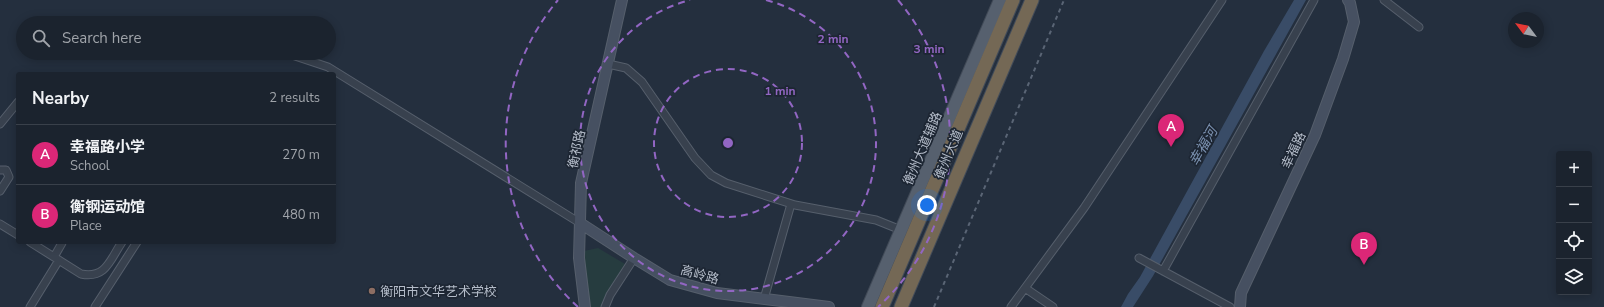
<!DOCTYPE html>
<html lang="en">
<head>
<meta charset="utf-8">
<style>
  body { margin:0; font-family:"Nunito Sans","Noto Sans SC",sans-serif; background:#282f3a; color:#f1f3f6 }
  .controls { position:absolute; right:12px; bottom:12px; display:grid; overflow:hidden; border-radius:4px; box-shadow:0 2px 10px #0003 }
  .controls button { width:36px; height:36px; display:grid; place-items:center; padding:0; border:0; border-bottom:1px solid #39404a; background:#1b232e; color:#f1f3f6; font:20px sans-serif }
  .compass { position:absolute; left:1508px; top:12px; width:36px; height:36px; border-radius:50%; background:#1b232e; box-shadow:0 2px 10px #0003; rotate:302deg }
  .you { position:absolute; left:927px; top:205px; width:14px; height:14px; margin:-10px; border:3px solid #fff; border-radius:50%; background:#1a73e8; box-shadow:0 0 0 6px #1a73e833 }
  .badge { display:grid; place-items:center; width:26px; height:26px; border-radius:50%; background:#db2777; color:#fff; font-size:13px; font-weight:700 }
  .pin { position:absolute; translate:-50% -33px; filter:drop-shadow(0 1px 2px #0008) }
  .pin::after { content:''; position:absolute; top:21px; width:14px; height:12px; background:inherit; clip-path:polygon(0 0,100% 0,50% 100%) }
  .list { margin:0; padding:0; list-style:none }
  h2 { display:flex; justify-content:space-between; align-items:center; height:52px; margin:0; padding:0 16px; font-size:17px }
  h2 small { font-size:13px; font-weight:400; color:#a0a4aa }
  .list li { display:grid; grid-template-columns:26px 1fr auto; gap:12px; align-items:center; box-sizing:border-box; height:60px; padding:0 16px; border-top:1px solid #39404a }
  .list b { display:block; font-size:15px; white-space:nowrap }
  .list p { margin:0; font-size:13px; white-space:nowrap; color:#a0a4aa }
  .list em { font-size:13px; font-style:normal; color:#a0a4aa }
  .icon { flex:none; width:22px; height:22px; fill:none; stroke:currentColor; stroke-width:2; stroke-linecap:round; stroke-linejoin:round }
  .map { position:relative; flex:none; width:1604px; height:307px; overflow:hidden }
  .search { position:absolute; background:#1b232e; box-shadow:0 2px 10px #0003; left:16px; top:16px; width:320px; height:44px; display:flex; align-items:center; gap:10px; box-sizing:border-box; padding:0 14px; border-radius:22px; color:#a0a4aa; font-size:15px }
  .panel { position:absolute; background:#1b232e; box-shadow:0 2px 10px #0003; left:16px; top:72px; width:320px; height:172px; border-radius:4px }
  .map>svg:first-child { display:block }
</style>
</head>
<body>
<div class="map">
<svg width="1604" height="307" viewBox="0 0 1604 307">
  <rect width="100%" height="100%" fill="#242f3e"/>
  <path fill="#263c3f" d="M598,248L625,264L607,293L602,307H587L584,251Z"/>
  <path fill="#394c67" d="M1294,0H1306L1153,276L1133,307H1121L1128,294L1140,277L1264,51Z"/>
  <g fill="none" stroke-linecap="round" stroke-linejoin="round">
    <defs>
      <path id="street" d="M1384,0L1419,27
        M292,55L328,67L580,223
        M608,64L626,68L642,82L695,158L711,175L726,183L795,205L876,220L901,230
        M0,124L18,102
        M0,170H6L9,177L0,191
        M0,224L18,235
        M30,242L81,274C106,279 110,260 122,242
        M54,257L62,243
        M1139,258L1230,307
        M1163,271L1314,0
        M1025,288L1053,307
        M764,299L791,204
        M30,307L59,260
        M95,307L137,242
        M605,307L610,295L634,258
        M1011,307L1084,208L1222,0"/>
      <path id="secondary" d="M580,223L634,258L670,280L717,293L829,307
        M585,307L579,258L581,183L622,0
        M1240,307L1241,293L1315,135L1343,59L1354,22L1350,3L1348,0"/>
      <path id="primary" d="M868,307L1000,0"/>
      <path id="highway" d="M882,307L1013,0
        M901,307L1032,0"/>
    </defs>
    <use href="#street" stroke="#565f6c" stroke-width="9"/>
    <use href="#secondary" stroke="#565f6c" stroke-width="12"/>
    <use href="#primary" stroke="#414a57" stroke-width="14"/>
    <use href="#highway" stroke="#434c59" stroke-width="15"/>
    <use href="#street" stroke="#38414e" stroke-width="7"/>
    <use href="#secondary" stroke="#465061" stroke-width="10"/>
    <use href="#primary" stroke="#56606e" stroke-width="12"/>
    <use href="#highway" stroke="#746855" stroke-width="13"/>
    <path stroke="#5a6575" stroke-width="2" stroke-dasharray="4 4" stroke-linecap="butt" d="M934,307L1064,0"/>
  </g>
  <g fill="none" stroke="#9266c3" stroke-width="2" stroke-dasharray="7 5">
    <circle cx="728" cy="143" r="74"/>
    <path d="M766 0A148 148 0 1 1 690 0"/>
    <path d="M578 307A222 222 0 0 1 558 0M898 0A222 222 0 0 1 878 307"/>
  </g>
  <circle fill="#8d6e63" stroke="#1d2633" stroke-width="1.5" cx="372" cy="291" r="4"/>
  <g text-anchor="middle" stroke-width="3.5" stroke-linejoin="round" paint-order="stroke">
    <g font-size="13" fill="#b4bcc9" stroke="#1d2633">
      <text transform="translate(922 148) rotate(-67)" y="5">衡州大道辅路</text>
      <text transform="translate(576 149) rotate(-78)" y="5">衡祁路</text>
      <text transform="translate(1293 150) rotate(-65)" y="5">幸福路</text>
      <text transform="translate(948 154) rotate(-67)" y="5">衡州大道</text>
      <text transform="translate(700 274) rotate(15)" y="5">高岭路</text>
    </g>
    <g font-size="13" fill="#b4bcc9" stroke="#1d2633" text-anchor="start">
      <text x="380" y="296">衡阳市文华艺术学校</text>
    </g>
    <g font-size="14" font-style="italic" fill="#7c92b1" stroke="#1d2633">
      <text transform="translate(1203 146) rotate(-60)" y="5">幸福河</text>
    </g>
  </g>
  <circle cx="728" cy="143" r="6" fill="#9266c3" stroke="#1d2633" stroke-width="2"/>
  <g font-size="12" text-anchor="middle" font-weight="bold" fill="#9266c3" stroke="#1d2633" stroke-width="3.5" stroke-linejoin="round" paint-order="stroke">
    <text x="833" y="43">2 min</text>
    <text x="929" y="53">3 min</text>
    <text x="780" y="95">1 min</text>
  </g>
</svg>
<div class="controls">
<button>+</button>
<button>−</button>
<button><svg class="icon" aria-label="locate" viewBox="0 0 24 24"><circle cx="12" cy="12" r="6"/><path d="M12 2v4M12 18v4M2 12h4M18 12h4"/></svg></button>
<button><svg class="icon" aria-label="layers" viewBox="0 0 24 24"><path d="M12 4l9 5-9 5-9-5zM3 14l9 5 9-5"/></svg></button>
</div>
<svg class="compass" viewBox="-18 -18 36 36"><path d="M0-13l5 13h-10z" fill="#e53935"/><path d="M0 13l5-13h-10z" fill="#a0a4aa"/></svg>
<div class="you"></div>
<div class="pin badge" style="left:1171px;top:147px">A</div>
<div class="pin badge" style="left:1364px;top:265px">B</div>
<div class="search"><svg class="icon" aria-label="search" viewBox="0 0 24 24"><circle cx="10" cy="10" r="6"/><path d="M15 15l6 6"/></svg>Search here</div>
<section class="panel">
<h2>Nearby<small>2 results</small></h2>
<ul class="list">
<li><span class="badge">A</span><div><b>幸福路小学</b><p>School</p></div><em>270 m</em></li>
<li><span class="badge">B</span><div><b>衡钢运动馆</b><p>Place</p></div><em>480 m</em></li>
</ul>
</section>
</div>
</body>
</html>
